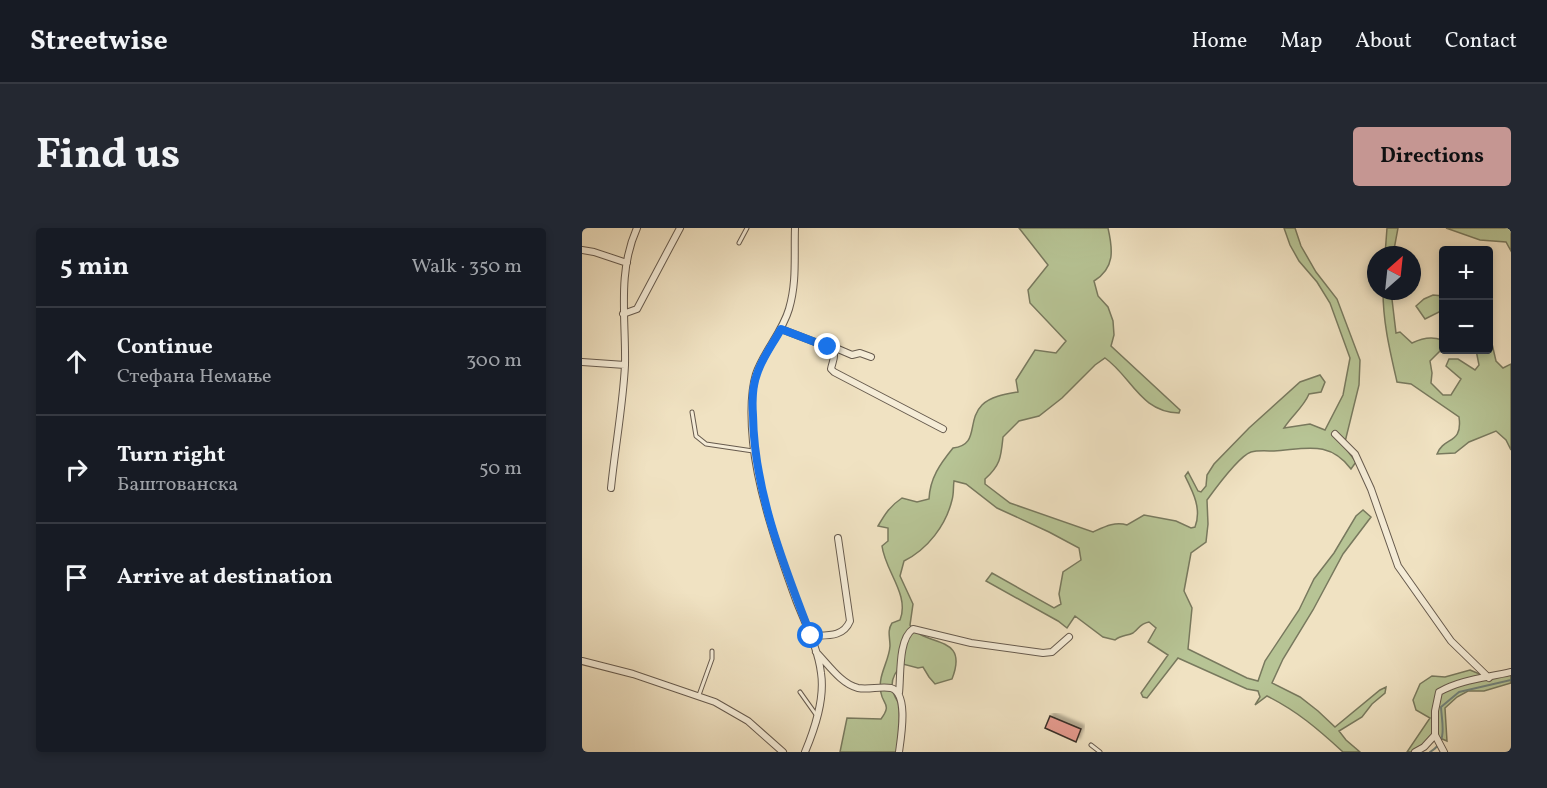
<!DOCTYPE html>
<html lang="en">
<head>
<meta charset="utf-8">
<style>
  body { margin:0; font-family:Vollkorn,serif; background:#242831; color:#f1f3f6 }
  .controls { position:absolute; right:18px; top:18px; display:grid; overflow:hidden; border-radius:6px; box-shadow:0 3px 9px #0003 }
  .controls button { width:54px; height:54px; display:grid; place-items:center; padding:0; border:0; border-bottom:2px solid #363941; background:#171b24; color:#f1f3f6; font:30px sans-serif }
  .compass { position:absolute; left:785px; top:18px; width:54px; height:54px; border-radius:50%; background:#171b24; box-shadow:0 3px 9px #0003; rotate:27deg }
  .stop { position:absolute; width:18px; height:18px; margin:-14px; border:4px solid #1a73e8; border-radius:50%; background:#fff }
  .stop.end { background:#1a73e8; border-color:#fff; box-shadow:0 2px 6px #0008 }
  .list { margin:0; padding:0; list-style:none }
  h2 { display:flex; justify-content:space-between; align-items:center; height:78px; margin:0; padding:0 24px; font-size:26px }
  h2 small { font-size:20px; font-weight:400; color:#9ea1a6 }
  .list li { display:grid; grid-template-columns:39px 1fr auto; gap:18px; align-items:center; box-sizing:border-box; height:108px; padding:0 24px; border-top:2px solid #363941 }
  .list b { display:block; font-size:22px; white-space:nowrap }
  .list p { margin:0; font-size:20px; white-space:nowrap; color:#9ea1a6 }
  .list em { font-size:20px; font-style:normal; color:#9ea1a6 }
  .icon { flex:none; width:33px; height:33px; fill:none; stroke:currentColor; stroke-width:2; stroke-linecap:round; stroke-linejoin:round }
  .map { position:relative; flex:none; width:929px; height:524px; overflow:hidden; border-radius:6px }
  header { display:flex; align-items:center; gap:36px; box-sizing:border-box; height:84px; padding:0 30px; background:#171b24; border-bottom:2px solid #363941 }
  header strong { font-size:28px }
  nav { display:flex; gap:33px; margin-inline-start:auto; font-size:21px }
  .intro { display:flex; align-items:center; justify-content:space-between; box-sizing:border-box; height:144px; padding:0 36px }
  h1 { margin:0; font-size:42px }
  .button { padding:15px 27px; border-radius:6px; background:#c59692; color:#111; font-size:21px; font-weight:700 }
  main { display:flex; gap:36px; padding:0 36px }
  aside { flex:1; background:#171b24; border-radius:6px; box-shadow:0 3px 9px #0003 }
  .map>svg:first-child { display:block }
</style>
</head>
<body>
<header>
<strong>Streetwise</strong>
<nav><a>Home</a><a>Map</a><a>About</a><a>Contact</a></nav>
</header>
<div class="intro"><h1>Find us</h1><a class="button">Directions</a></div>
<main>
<aside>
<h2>5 min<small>Walk · 350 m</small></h2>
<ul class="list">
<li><svg class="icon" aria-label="ahead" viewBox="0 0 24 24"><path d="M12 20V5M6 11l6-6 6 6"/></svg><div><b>Continue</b><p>Стефана Немање</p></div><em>300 m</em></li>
<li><svg class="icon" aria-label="right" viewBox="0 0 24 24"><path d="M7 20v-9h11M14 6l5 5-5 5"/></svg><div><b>Turn right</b><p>Баштованска</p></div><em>50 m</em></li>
<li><svg class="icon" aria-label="arrive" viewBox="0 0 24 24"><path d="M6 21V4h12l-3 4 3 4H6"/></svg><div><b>Arrive at destination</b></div></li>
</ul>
</aside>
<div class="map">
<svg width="929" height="524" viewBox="0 0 929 524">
  <defs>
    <filter id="shadow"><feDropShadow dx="3.5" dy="-3.5" stdDeviation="1.5" flood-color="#0004"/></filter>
  </defs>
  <rect width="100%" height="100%" fill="#f0e2c2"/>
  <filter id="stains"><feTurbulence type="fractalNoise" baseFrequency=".00333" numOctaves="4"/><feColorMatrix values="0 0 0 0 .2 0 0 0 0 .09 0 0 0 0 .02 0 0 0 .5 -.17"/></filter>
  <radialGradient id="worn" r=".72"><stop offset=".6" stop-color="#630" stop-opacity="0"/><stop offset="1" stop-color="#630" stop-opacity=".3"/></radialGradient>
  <path fill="#b7c495" stroke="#78795e" stroke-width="1.5" d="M437,0H526C531,22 533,40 512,53L516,68L526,79L531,93L532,107L529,118L598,182L597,185C558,184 549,148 523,130L513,137L480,170L457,188L437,193L421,209C419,228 419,237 403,251V256L428,275L511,304C522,299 533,293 545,297L562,287L594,293L609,300L613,299C620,281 611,264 603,248L606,244L616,263L619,264L624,258L625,247L632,236L667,200L718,154L738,147L743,154L739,164L727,166C721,180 710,187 702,200L728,196L743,202L761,167L768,130L748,75L735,54L717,33L708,17L702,0H713L719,18L734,44L755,71L778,132L777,157L762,218L774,234L769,241C747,212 724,221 692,223C686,223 676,222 669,224C657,228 633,261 625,272L626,296L624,314L609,325L602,363L610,380L606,421L665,450L676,453L683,433L717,382L732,351L752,325L774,288L781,282L789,289L761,326L731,382L701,431L690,455L718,469L736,483L753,499L798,462L804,459L803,465L790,476L780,489L757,503L764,512L778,524H761C736,501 715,483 685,468L673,477L678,469L676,463L665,461L596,430L565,470L561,469L559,465L586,427L566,414L574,400L567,394C557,396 558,400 551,405C545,408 539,407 533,412L521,409L493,388L485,400L476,393L404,353L410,345L472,380L479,376L477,366L481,344L499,332L497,320L467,304L415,280L384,256L372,253C371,259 372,266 370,272C364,297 346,321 322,333L318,348L331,376L328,397C342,420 388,405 370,451L353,456L347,449L341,439L336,440L321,436C305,451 308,465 321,481L317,524H258L265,490L299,491C310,476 301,477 299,465C295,448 307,434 308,418C308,409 305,403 310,395L318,392C328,367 303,343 300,318L306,313V300L296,298C303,286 308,278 320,270L335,274L347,271C348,250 358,236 371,220C398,217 384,193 400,177C409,168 424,166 436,164L434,152L453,122L474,125L484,113L448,75L446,62L466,37Z
    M805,0H816L811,27H803Z
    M864,0H929V23L924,14L898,12Z
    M801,63H809L814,105L818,104L830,115C840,110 850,108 860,112L861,120L848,133L850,145L849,155L861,167H869L879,151L864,138L867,131H876L893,142L897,137L894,122H906L907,103L914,133L921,140L929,136V222L924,212L914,203L887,214L873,225L855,226C862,208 881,217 877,189L829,156L815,154C808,123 801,95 801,63Z
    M851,67L861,68V82L843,91L834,78L842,71Z
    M888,442L907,450L929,444V455L902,463H886L875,469L863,480L865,513L853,508L839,524H825L848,490L834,482L831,472L838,456L850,448L863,449Z"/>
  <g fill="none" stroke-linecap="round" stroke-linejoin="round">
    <path stroke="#73847d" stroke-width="2" d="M848,524C866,514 860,497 859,479L877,464L929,452"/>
  </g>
  <path fill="#e69b8f" stroke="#392e27" stroke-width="1.5" filter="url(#shadow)" d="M468,488L499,501L494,514L463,500Z"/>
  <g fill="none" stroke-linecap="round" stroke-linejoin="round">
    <defs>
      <path id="lane" d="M157,15L165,0
        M110,184L114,208L124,216L171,223
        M218,464L235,488
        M117,467L130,431V423
        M509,517L518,524"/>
      <path id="street" d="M213,0C212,28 215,54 207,81C200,105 182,123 174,146C168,166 169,193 171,214C176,264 197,325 214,372C223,395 236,420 239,445C243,471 233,500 223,524
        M0,22L12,24L45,35
        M41,86L55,81L98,0
        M199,101L246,119C256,126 251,131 249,141L252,144L361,201
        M249,122L256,121L270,127L278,125L289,129
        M0,134L43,137
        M753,206L773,226L789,261L816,338L869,413L907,450
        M29,260C33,220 41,177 43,137C44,91 35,44 55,0
        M229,408C244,407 261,410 268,393L256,310
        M234,424C246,436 259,456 276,460C287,462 298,458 309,460C327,465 319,509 317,524
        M0,433L51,446L133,474L166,493L201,524
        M317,465C319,448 316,411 331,401L389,415L461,425L470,424L487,409
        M853,507L862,524
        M833,524L842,519L853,507V483L857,464C880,451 904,450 929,444"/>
    </defs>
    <use href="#lane" stroke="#675b4e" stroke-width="5"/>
    <use href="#street" stroke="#675b4e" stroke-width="8"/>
    <use href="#lane" stroke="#f5ecd7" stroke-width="3"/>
    <use href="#street" stroke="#f5ecd7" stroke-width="6"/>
  </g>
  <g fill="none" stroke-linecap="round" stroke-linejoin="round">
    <path stroke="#1a73e8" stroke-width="8" d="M229,408C202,338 172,263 171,187C170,173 170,159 175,146C180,130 191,116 199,101L246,119"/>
  </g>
  <rect width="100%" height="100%" filter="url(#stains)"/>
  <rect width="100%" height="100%" fill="url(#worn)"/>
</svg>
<div class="controls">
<button>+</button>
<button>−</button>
</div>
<svg class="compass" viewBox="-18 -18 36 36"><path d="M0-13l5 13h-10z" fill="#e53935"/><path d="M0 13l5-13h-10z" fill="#9ea1a6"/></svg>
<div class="stop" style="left:229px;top:408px"></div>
<div class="stop end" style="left:246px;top:119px"></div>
</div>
</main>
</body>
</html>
